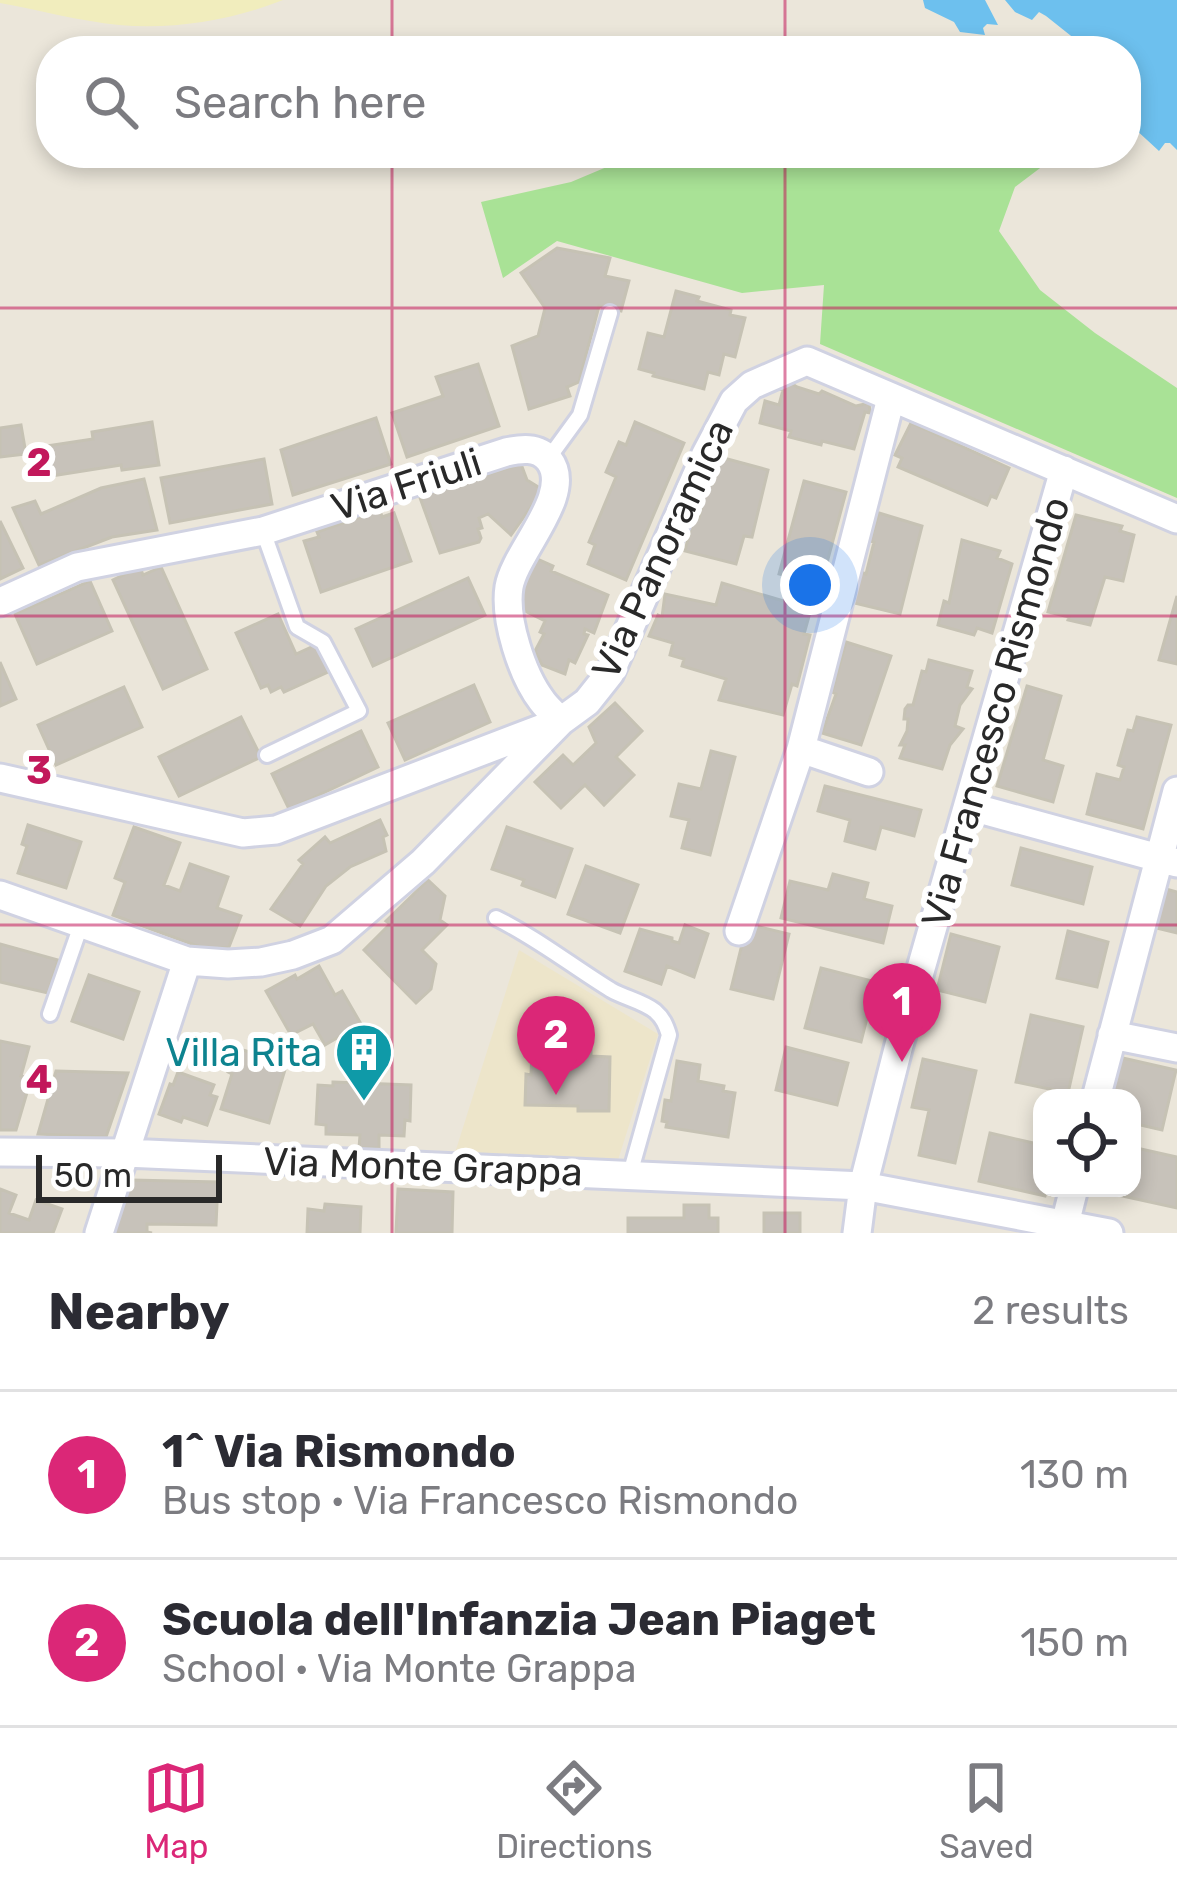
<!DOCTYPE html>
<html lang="en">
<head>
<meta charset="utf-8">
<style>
  body { margin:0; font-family:Rubik,sans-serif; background:#f7f7f7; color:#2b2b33 }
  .controls { position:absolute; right:36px; bottom:36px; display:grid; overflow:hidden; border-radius:24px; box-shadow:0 6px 18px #0003 }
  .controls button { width:108px; height:108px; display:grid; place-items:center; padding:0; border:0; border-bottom:3px solid #e1e1e2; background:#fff; color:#2b2b33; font:60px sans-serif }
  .scale { position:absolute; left:36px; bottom:30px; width:186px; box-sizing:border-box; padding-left:12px; border:6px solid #292929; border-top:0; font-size:33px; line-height:42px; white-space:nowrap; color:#292929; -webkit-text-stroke:9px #fff; paint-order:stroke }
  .you { position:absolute; left:810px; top:585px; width:42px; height:42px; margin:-30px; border:9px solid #fff; border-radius:50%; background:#1a73e8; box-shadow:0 0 0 18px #1a73e833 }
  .badge { display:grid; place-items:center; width:78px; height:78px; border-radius:50%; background:#db2777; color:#fff; font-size:39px; font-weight:700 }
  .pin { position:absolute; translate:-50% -99px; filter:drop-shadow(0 3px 6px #0008) }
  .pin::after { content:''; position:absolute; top:63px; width:42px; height:36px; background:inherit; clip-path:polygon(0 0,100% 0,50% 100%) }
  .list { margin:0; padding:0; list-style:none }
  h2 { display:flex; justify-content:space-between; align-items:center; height:156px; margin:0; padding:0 48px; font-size:51px }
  h2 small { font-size:39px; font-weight:400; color:#7c7c81 }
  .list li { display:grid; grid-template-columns:78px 1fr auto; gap:36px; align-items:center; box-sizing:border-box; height:168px; padding:0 48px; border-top:3px solid #e1e1e2 }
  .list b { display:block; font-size:45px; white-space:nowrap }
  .list p { margin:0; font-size:39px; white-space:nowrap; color:#7c7c81 }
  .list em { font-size:39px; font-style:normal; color:#7c7c81 }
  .icon { flex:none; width:66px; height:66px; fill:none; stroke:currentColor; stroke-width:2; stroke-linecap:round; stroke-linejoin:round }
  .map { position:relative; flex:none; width:1177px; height:1233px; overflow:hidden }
  .search { position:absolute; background:#fff; box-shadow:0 6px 18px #0003; left:36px; right:36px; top:36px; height:132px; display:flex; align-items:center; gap:30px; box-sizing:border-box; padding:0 42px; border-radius:48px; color:#7c7c81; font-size:45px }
  .sheet { height:492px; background:#fff }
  nav { display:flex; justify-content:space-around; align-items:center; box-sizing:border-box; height:168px; border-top:3px solid #e1e1e2; background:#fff; font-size:33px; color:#7c7c81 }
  nav a { display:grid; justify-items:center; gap:6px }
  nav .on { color:#db2777 }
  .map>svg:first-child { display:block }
</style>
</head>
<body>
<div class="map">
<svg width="1177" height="1233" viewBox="0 0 1177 1233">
  <rect width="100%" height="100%" fill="#ebe6da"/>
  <path fill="#ede5ca" d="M519,950L658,1034L618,1160L454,1156Z"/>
  <path fill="#a9e296" d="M640,153H1060L1015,187L999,231L1040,290L1095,333L1177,388V498L820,344L824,285L742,293L557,241L503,278L481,202L571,182Z"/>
  <path fill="#f1edbd" d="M0,0H283C233,20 173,30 119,25C79,21 39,10 0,3Z"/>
  <path fill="#6dc0ee" d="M923,0H985L998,25L987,24L983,28L985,35L960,32L954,22L925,8Z
    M1005,0H1177V150L1170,143H1165L1159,151L1134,128L1126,115C1129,104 1137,100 1141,91L1126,81V51H1090L1046,16L1039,12L1032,20L1015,12Z"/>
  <path fill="#c7c2ba" stroke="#c6c2b4" stroke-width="3" d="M557,248L610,258L605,276L629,281L621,311L599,306L579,382L567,387L570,396L529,409L512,346L538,336L545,308L521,273Z
    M676,291L699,297L697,301L731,310L730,315L745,318L735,357L724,354L719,375L708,372L704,389L653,376L654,373L639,369L648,333L664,337Z
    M478,364L499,426L407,457L392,413L443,396L436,377Z
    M786,380L797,387L819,394L822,391L856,406L869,403L870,413L865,412L854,449L822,441L821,445L789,437L791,431L760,423L765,401L779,405L783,390L779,389Z
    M376,418L391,464L293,495L281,450Z
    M152,422L159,465L122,470L121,465L45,477L40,447L93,439L92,432Z
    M635,422L684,443L626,580L588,564L595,545L589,542L616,477L606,472L619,442L626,445Z
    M911,423L1009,468L996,498L991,496L987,505L898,467L902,458L895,455Z
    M21,425L26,454L0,457V428Z
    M720,457L768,470L752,537L744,536L736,564L685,551L693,520L699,518L706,487L713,484Z
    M264,459L272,504L170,523L161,478Z
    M521,464L527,480L543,490L511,535L488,514L479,518L482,528L478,529L481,538L479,542L440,553L419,495Z
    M144,479L157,530L112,537L39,565L13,508L35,501L41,514L101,488Z
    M804,481L846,492L821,585L779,574Z
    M380,510L382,517L394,513L411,561L321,592L304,541L319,537L317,532Z
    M879,513L922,526L900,614L854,603L861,572L866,574L874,542L870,541Z
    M1076,515L1122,526L1120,531L1134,535L1123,581L1105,577L1090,625L1068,620L1069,617L1048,612Z
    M0,521L23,568L0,579Z
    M962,540L1000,551L997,558L1012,564L992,633L977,628L974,635L938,625L944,601L949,603Z
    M533,557L553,566L551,571L608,595L594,633L585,629L584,634L588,635L575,663L569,660L565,674L542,665L535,651L544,634L540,632L545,621L519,608L517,590Z
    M140,567L143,575L161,567L207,669L163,689L113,580Z
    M468,578L485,615L373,666L356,629Z
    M90,581L112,631L37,664L15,614Z
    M722,583L811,609L804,634L810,635L797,686L792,684L783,715L719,700L726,679L682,666L684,659L670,655L673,643L649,636L658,615L662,617L665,594L716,605Z
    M1177,596V664L1159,660Z
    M278,614L296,654L316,645L328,672L284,692L281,687L271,692L268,685L261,688L236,633Z
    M846,642L891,656L861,745L822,733L836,694L832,692Z
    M929,660L972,671L967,687L972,689L960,705L955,726L963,729L950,745L942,769L900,758L905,745H900L907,731L908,719H904L905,709L908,705H913L922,671L926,672Z
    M0,662L16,699L0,706Z
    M474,685L490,722L405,760L388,723Z
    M1027,686L1061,696L1043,760L1063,766L1053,802L997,786Z
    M124,687L142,727L56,765L38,725Z
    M615,703L642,731L616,757L634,775L604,805L585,785L561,808L535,782L563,755L573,765L596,743L589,727Z
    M241,717L261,757L179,796L159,757Z
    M1137,717L1171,725L1143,829L1087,814L1097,774L1120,780L1124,767L1118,765L1128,730L1133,731Z
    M361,731L378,767L289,809L272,774Z
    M711,751L735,757L710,855L682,848L689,820L671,816L679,784L701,789Z
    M825,786L921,810L914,836L881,827L875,849L845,841L850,820L818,811Z
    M380,820L387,835L383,837L386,851L350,867L326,886L300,926L271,909L303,864L299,860L325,837L330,843Z
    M28,825L81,842L66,888L18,873L27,846L22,844Z
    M134,827L180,843L164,885L180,891L190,864L228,877L217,908L241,916L229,947L214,949L200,947L113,915L125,882L115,878Z
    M507,827L572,849L555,897L522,885L524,880L492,869Z
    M1021,848L1092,867L1083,904L1012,885Z
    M586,866L638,885L620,933L568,914Z
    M833,874L868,883L864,899L892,906L883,943L781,918L790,881L828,890Z
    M428,880L445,896L440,920L447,925L422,950L436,964L431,989L416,1003L364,950L390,924L386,921Z
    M1166,889L1177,892V933L1156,928Z
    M747,924L789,934L773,999L731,989Z
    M685,925L708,934L694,977L667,966L661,984L625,971L640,929L672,938V941L679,943Z
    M1068,931L1108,942L1097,987L1057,978Z
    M951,934L999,947L985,1002L937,990Z
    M0,944L58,960L48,993L0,982Z
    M319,966L335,995L342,991L361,1024L325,1045L313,1024L291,1035L266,991L295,975L297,979Z
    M821,968L876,982L861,1042L805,1028Z
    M89,975L139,992L123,1039L72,1021Z
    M1031,1015L1083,1027L1068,1093L1016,1082Z
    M0,1041L29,1047L21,1076L31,1079L16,1130H0Z
    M786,1047L848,1063L837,1105L776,1090Z
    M236,1048L287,1063L269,1123L221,1109L232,1074L228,1072Z
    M532,1049L591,1050V1056L610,1057L609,1111H578V1106L525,1105L526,1074L531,1075Z
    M1114,1056L1176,1070L1162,1130L1132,1123V1098H1104Z
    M923,1059L976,1071L955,1163L919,1155L929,1110L912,1107Z
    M677,1061L700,1065L698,1081L724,1086L723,1091L735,1093L728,1137L666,1127L667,1122L662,1121L665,1100L671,1101Z
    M56,1071L128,1073L106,1137L38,1134Z
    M178,1072L214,1085L210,1095L217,1097L207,1125L183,1117L181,1122L159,1114L170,1084L173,1085Z
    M333,1082L411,1085L410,1121L405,1120L404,1136L379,1135V1148H359L360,1135L326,1134V1125L316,1124L318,1085L333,1086Z
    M990,1133L1042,1145V1188H1047L1045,1196L979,1181Z
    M1132,1147L1177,1157V1208L1086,1188H1132Z
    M131,1180L218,1182L216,1225L147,1224V1232L152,1233H107L108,1230L114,1232Z
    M0,1189L16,1195L9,1213L29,1220L36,1200L62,1209L53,1233H0Z
    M398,1189L453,1192L452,1233H396Z
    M325,1204L361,1207L360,1233H307L308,1209L324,1211Z
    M684,1205H709V1218H718V1233H628V1218H684Z
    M764,1213H800V1233H764Z"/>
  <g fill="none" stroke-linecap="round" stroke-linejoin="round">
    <defs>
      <path id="lane" d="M548,459L580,415L610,313
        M263,531L297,627L323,642L359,711L267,755
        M496,918C537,938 572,966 611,990C625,998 642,1001 655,1011C663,1018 666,1025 669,1035L630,1174
        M50,1014L81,925"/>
      <path id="street" d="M0,602L77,567L263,531L506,452C520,449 538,446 549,460C575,494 515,551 509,587C504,619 522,675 542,701C547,708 555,715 561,721L276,830L243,833L0,778
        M801,749L869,772
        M968,806L1177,863
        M0,895L187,961L228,964L261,962L293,955L332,940L423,862L561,721L587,702L610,673L706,454L734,401L752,385L807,361L1177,519
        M739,931L801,749L891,398
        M1112,1035L1177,1048
        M1096,1098L1177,791
        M0,1152L125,1153L863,1186L1109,1233
        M1065,1224L1074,1188
        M99,1233L187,961
        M857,1233L863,1186L899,1045L1064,470"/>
    </defs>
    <use href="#lane" stroke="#d0d2e2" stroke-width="20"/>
    <use href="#street" stroke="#d0d2e2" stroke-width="33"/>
    <use href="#lane" stroke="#fff" stroke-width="14"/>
    <use href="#street" stroke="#fff" stroke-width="27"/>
  </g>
  <path fill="none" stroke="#c2185b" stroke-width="3" stroke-opacity="0.55" d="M392,0V51M785,0V51M392,153V1233M785,153V1233M0,308H1177M0,616H1177M0,925H1177"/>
  <defs>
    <symbol id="building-pin" viewBox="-11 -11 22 30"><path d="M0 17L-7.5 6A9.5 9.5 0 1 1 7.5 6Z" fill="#0f9aa8" stroke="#fff"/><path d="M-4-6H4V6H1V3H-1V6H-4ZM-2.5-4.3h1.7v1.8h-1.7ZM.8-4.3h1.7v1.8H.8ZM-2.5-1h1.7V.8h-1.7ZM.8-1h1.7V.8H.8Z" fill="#fff"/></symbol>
  </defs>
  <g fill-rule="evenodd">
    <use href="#building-pin" x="331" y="1019" width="66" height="90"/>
  </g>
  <g text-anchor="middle" stroke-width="12" stroke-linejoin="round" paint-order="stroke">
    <g font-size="39" fill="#292929" stroke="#fff">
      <text transform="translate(406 484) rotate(-18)" y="14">Via Friuli</text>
      <text transform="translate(662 549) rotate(-65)" y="14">Via Panoramica</text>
      <text transform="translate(995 712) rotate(-74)" y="14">Via Francesco Rismondo</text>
      <text transform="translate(423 1166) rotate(2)" y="14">Via Monte Grappa</text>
    </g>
    <g font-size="39" fill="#0d838f" stroke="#fff" text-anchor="end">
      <text x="322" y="1066">Villa Rita</text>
    </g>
  </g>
  <g font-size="39" text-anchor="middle" font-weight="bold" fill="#c2185b" stroke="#fff" stroke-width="12" stroke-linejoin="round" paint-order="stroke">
    <text x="39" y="476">2</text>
    <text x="39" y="784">3</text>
    <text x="39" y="1093">4</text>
  </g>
</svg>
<div class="controls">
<button><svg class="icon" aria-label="locate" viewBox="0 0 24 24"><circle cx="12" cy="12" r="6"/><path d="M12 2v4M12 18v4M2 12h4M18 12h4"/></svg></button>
</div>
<div class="scale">50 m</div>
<div class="you"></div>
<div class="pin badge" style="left:902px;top:1062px">1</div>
<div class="pin badge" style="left:556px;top:1095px">2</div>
<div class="search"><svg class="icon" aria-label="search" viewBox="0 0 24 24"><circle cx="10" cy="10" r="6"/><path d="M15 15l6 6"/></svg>Search here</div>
</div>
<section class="sheet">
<h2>Nearby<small>2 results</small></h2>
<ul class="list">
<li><span class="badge">1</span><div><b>1^ Via Rismondo</b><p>Bus stop · Via Francesco Rismondo</p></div><em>130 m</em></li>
<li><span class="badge">2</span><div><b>Scuola dell'Infanzia Jean Piaget</b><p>School · Via Monte Grappa</p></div><em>150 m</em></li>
</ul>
</section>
<nav>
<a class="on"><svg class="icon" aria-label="map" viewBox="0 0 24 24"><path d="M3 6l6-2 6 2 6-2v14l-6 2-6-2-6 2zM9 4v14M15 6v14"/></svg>Map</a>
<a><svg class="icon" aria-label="directions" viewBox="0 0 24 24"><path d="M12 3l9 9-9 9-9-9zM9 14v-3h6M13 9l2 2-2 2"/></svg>Directions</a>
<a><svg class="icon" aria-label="saved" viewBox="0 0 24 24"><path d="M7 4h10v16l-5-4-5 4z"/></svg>Saved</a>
</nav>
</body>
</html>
